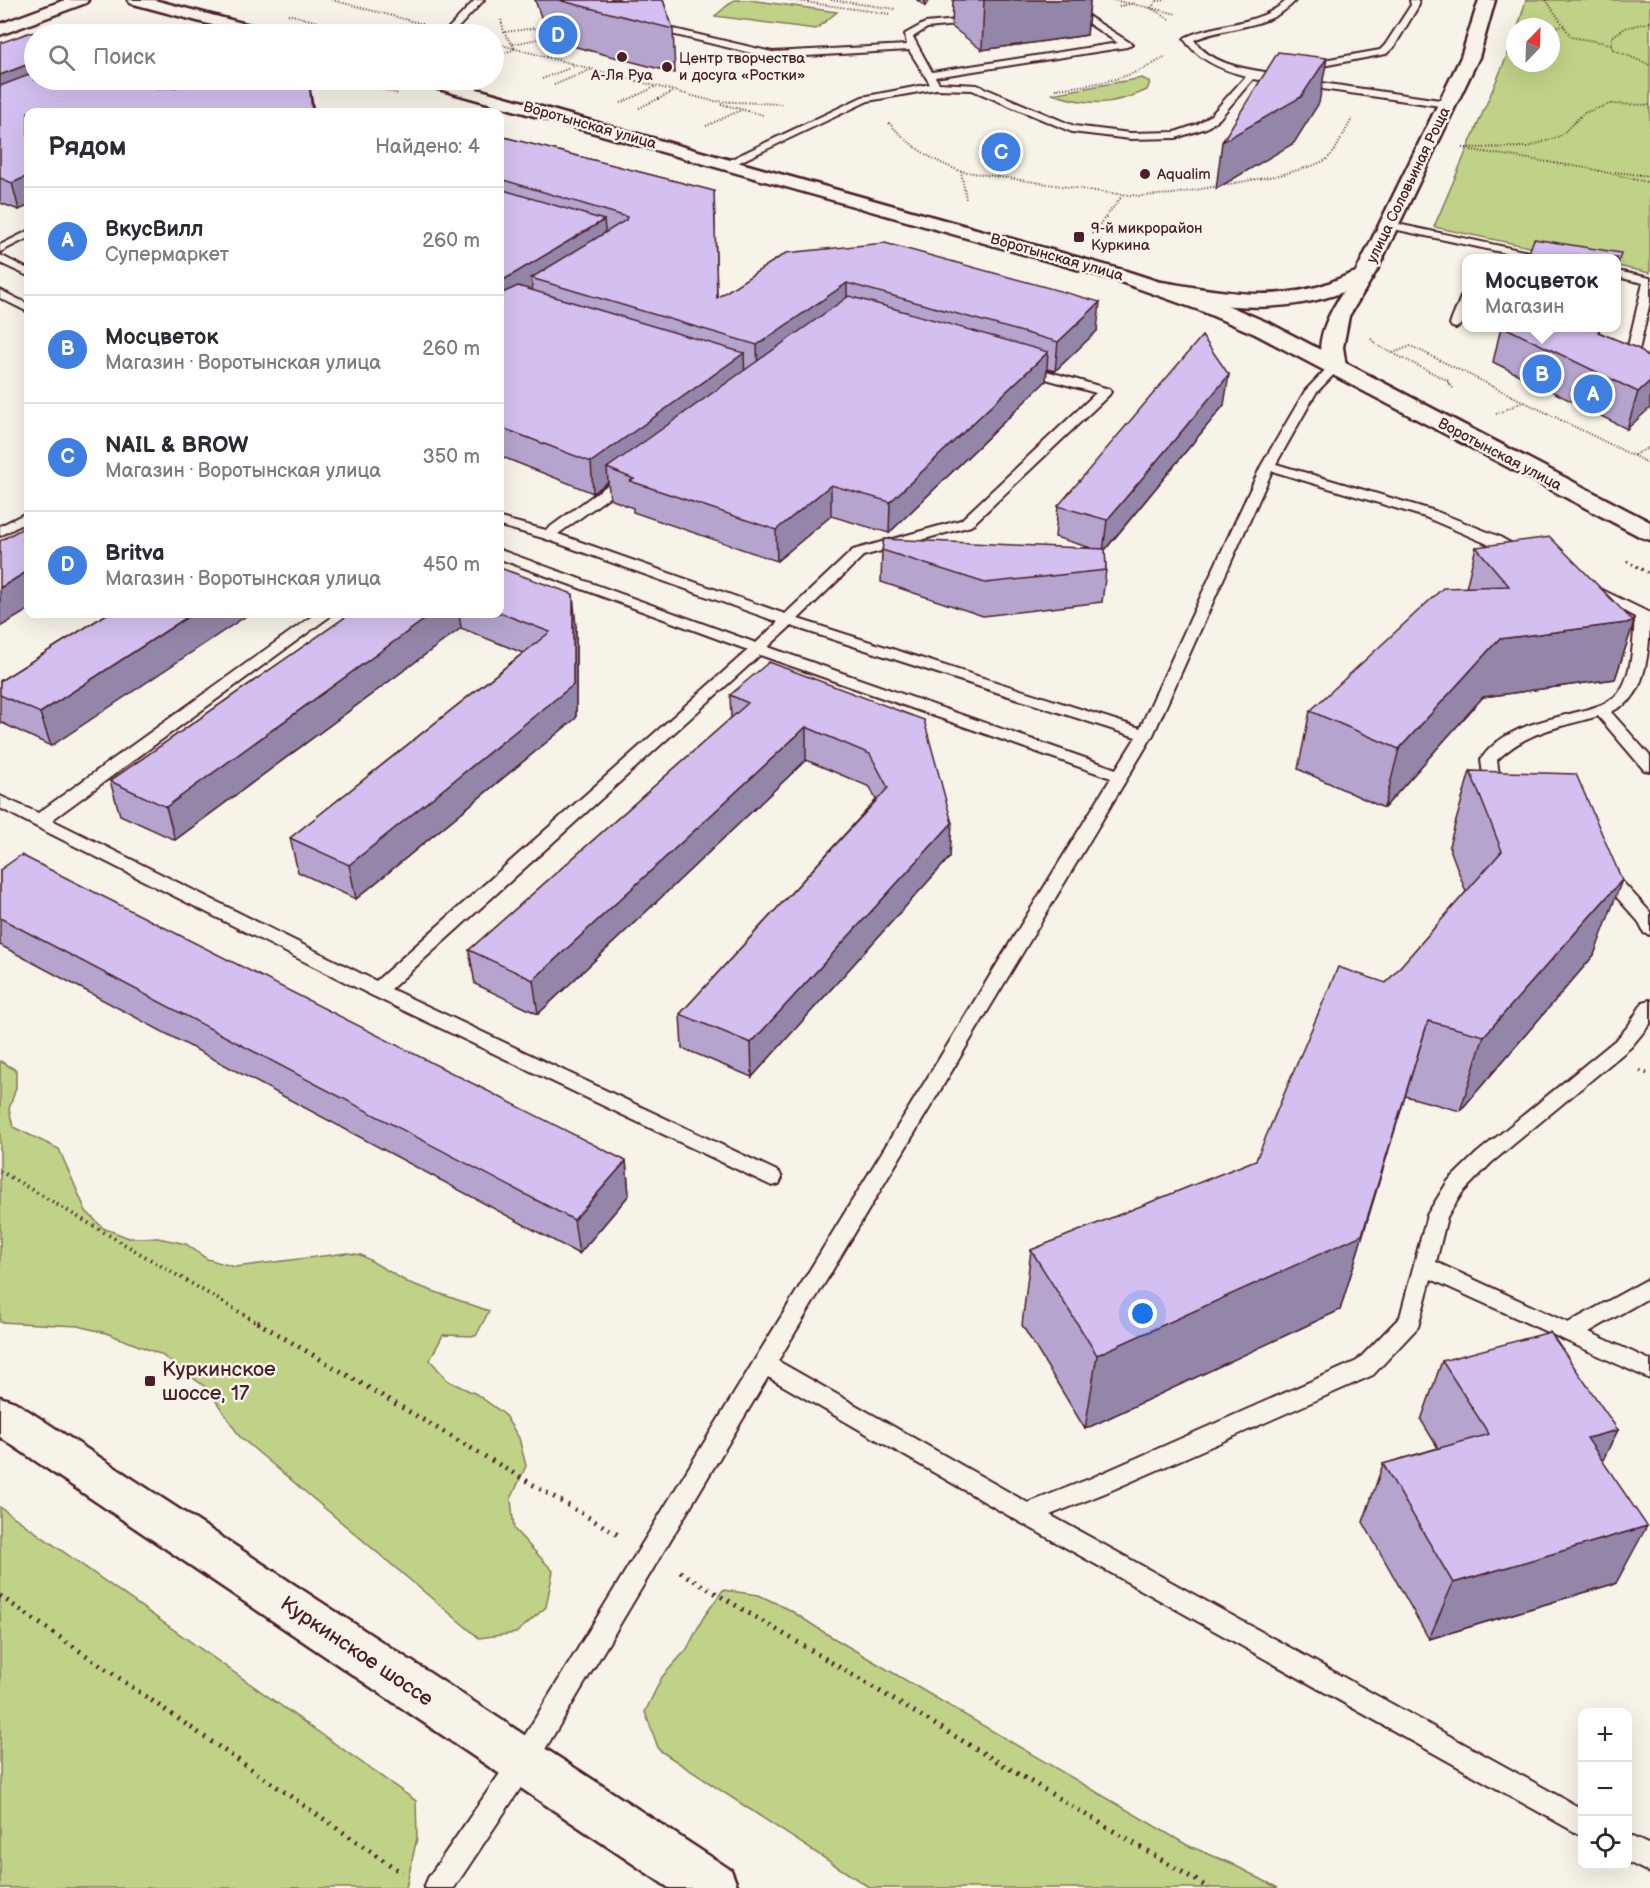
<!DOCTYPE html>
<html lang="ru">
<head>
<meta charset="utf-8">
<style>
  body { margin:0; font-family:"Balsamiq Sans",sans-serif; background:#f7f7f7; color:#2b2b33 }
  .controls { position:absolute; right:18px; bottom:18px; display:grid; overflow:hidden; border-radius:12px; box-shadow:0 6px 24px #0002 }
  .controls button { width:54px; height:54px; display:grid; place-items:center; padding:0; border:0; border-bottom:2px solid #e1e1e2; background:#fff; color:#2b2b33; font:30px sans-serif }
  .compass { position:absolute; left:1506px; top:18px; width:54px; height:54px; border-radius:50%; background:#fff; box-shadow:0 6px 24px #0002; rotate:23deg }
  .you { position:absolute; left:1143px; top:1314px; width:21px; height:21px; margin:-15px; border:4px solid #fff; border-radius:50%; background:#1a73e8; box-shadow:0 0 0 9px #1a73e833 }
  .badge { display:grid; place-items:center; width:39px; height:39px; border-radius:50%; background:#4a1f2b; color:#fff; font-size:20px; font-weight:700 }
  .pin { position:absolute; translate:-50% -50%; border:3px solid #fff; box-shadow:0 2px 6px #0006 }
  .popup { position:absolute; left:1462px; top:254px; width:159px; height:78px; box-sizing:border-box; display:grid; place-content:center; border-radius:12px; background:#fff; filter:drop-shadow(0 2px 4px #0005); font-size:20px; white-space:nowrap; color:#7c7c81 }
  .popup b { font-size:22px; color:#2b2b33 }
  .popup::after { content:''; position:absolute; left:50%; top:100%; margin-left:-12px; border:12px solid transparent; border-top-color:#fff }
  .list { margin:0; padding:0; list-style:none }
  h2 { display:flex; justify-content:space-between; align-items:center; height:78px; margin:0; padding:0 24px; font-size:26px }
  h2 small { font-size:20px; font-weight:400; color:#7c7c81 }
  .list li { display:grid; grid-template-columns:39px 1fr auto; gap:18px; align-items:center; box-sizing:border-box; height:108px; padding:0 24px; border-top:2px solid #e1e1e2 }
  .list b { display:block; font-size:22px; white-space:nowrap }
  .list p { margin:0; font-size:20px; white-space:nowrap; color:#7c7c81 }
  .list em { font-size:20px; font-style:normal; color:#7c7c81 }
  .icon { flex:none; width:33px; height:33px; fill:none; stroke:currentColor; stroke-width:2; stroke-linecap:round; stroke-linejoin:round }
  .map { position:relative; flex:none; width:1650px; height:1888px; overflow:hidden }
  .search { position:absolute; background:#fff; box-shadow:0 6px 24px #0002; left:24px; top:24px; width:480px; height:66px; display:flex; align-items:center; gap:15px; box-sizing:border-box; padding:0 21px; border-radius:33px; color:#7c7c81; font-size:22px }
  .panel { position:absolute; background:#fff; box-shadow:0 6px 24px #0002; left:24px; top:108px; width:480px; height:510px; border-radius:12px }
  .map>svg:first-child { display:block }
</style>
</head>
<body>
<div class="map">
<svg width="1650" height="1888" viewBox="0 0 1650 1888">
  <rect width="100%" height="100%" fill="#f7f3e8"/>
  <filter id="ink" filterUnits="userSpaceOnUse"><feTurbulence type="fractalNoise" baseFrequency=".0167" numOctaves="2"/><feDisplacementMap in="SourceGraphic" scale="12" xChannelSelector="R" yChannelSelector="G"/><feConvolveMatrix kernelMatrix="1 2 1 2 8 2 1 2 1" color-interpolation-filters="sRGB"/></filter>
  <g filter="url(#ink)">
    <path fill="#c0d287" stroke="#857859" stroke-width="1.5" d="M734,0H749L837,12L816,29L715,16Z
      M1526,0H1650V273L1617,266V258H1582L1434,227L1515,37V63H1551V27H1518Z
      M1142,78L1150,82L1147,90C1111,106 1090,106 1052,94Z
      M0,1061L16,1070V1088L9,1109L13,1127L59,1149L86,1211L103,1228L129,1238H158L186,1244L207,1259L235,1267L347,1253L361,1255L407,1282L489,1311L476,1336L443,1335L430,1360L448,1381L476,1394L504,1414L519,1438L526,1466L511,1499L514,1529L553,1571L546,1607L516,1633L479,1638L240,1437L208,1389L160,1354L106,1333L78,1326L0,1322Z
      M0,1507L416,1801L417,1838L406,1888H0Z
      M723,1590L759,1595L790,1610L825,1633L1187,1845L1230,1863L1278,1888H870L659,1750L645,1712L662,1677L687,1649L703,1618Z"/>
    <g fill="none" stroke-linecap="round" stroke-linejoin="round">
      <defs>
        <path id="service" d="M475,0H484L452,34H443Z
          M611,0H619L631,19L772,52L907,45L905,34L925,23L979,18V22L976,23L927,28L913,37L932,72L1118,43L1065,8L1072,6L1132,44L1127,47L935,77L939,83L977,85L1074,126L1130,133L1175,132L1198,124L1211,115L1246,76C1222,70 1198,60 1184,39L1186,37C1219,22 1259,26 1287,0H1296C1270,30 1228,25 1194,40C1210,63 1240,68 1265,72L1266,75L1447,101L1452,104L1447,107L1253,79L1219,119L1206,128L1176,138L1130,139L1072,132L972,90L936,89L868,101L729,167L724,164L725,162L862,97L930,84L909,50L772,58L625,23Z
          M1410,0H1418L1419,5L1394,47L1386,54L1301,70L1296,67L1301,64L1380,50L1385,45L1411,5Z
          M1388,222L1542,255L1548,258H1529L1384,227L1383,225Z
          M28,231V238L0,252V245Z
          M0,255L28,269V276L0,263Z
          M1617,271L1650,278V302L1637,359L1631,363L1625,359L1643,283L1617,277Z
          M0,290L28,304V312L0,298Z
          M1467,293C1467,305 1468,322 1456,328L1452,327L1450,324L1461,297Z
          M1335,363L1341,367L1316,393L1276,464L1435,511L1498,536L1530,554L1528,557H1518L1425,517L1272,471L1153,735L778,1361L1028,1503L1089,1479L1357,1361L1400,1317L1427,1215L1448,1181L1477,1153L1618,1038L1629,1025L1643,1002L1650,1000V1024L1631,1047L1491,1163L1462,1193L1447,1217L1436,1262L1568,1323L1650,1278V1297L1589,1332L1650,1360V1379L1431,1279L1418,1327L1373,1375L1105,1493L1050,1515L1582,1809V1836L1018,1521L768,1377L532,1771L454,1888H424L428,1878L514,1753L1111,778L760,655L391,989L779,1172L782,1178L779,1184L772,1186L371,995L33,825L0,808V796L38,813L315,614H331L329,617L52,820L376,981L748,650L500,559V550L756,643L778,622L543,538L500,526V518L546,530L624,473H634L636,476L634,479L558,534L785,614L853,550L961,520L1096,393L1021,372L1019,369L1021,366H1029L1109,389L1111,392L1109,395L971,526L863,556L798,619L1140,728L1261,466L1305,391L1331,364ZM791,626L1136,737L1116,769L768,647Z
          M28,512V521L0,536V526Z
          M1590,584L1650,613C1650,638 1648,679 1631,699C1625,705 1618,708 1611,712L1650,756V771L1644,770L1598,716C1559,728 1528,730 1497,760L1500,783L1508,793L1506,797H1494L1484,784L1481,759C1508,720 1560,720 1601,705C1608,701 1616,698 1620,691C1633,672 1633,640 1635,617L1585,591L1583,588Z
          M1602,864L1608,866L1650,912V935L1644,933L1638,921L1596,874L1593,870L1596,866Z
          M1628,1835L1650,1845V1873L1628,1862Z"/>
        <path id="minor" d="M65,0H88L86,3L0,35V24Z
          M1479,0H1495L1479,57L1377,270L1349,316L1343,347L1346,367L1343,372L1335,374L1327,372C1310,347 1329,313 1343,292C1283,315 1215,308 1154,293L1151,288L1154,283L1162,282C1211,290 1263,301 1312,288C1327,285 1341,277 1356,272L1461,57Z"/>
        <path id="tertiary" d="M128,0H154L269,30L271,34H246L130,3Z
          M418,80H445L1126,271L1215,300L1271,324L1650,522V540L1641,537L1255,334L1199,310L1112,279L421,84Z"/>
        <path id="secondary" d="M0,1397L15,1402L731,1870L738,1888H669L0,1437Z"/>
      </defs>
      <use href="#service" stroke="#4a1f2b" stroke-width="4"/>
      <use href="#minor" stroke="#4a1f2b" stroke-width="5"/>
      <use href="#tertiary" stroke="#4a1f2b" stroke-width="5"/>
      <use href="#secondary" stroke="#4a1f2b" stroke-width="5"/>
      <path stroke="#4a1f2b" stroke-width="2" stroke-dasharray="1 2" stroke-linecap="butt" d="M332,0L423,24
        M790,0L890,14
        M831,0L896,9
        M1113,0L1151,8L1157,1L1166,0
        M1546,0L1564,26
        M1119,6L1136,3
        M288,14L362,34
        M1169,19L1151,8L1177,14
        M1650,22L1625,28L1612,37V49L1650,65
        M1551,28L1564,26L1571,37L1612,44
        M505,32L544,27
        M494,43L712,101L783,104
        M513,44L553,36
        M494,57L515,49L504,32L501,19
        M542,79L577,65
        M347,80L399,94
        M554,85L592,69
        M1055,89C1095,85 1132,79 1166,56
        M621,103L655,87
        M721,104L763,115
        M639,108L673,92
        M889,123C912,147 929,159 960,171L1102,192L1140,196L1173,194L1280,175L1312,166L1326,160L1334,152L1352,119
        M706,126L743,109
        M1463,148L1528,147L1560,136L1584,113L1610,104L1650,105
        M1471,150L1592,169L1650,183
        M961,171L966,199
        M1615,172L1650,176
        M1092,234L1123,195
        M1371,339L1378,346L1449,381L1447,382L1454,389
        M1393,353L1411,346L1650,464
        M1496,414L1525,401
        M1634,455L1650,447"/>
      <path stroke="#4a1f2b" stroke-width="3" stroke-dasharray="1.5 4" stroke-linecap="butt" d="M1627,561L1650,574"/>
      <path stroke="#4a1f2b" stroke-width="4" stroke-dasharray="1.5 4.5" stroke-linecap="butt" d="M1640,1071L1650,1074
        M0,1171L260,1324"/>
      <path stroke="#4a1f2b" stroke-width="5" stroke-dasharray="2 6" stroke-linecap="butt" d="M257,1322L620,1536
        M680,1572L1209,1888
        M0,1596L402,1873"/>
      <use href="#service" fill="#f7f3e8" fill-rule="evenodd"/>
      <use href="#minor" fill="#f7f3e8" fill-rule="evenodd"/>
      <use href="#tertiary" fill="#f7f3e8" fill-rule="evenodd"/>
      <use href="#secondary" fill="#f7f3e8" fill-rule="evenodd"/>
    </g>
    <path fill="#b5a5ce" stroke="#4a1f2b" stroke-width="1.5" d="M535,0H663L673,29L675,73L565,44L546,31Z
      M917,0H930L925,6Z
      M953,0H1090L1087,35L982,50L952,27Z
      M34,34V80H302L28,112L19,210L0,203V43Z
      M500,136L714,191L717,298L786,253L1097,331L1055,371L1047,369L1046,381L889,533L831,516L777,561L633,512V508L610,499L608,482L593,493L500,456Z
      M1501,327H1600L1599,332L1650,359L1627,429L1493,362Z
      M1224,405L1105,550L1106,570L1102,602L983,616L881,582L882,550L1091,548L1055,537L1058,506Z
      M1476,547L1634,622L1615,679L1483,697L1384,808L1298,769L1310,711L1466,588Z
      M500,568L576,626V718L356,899L298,872L290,838L523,653L461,628L175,840L120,815L110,781L350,614H500Z
      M107,614L51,746L0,722V681Z
      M730,695L924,720L950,857L752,1077L682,1048L680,1014L876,800L870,787L806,760L538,1014L475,984L469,950L731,718Z
      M1470,771L1594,955L1460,1111L1405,1096L1340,1310L1085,1429L1022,1325L1031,1250L1256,1160L1386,983L1466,892L1449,846Z
      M0,870L626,1161L629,1195L579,1254L0,945Z
      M1442,1361L1618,1430L1602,1461L1616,1583L1429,1639L1363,1522L1383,1464L1438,1448L1421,1420Z"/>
    <path fill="#9486a8" stroke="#4a1f2b" stroke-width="1.5" d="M925,0H930L925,6Z
      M984,0H1090L1087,35L982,50Z
      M1327,58L1319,103L1294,143L1216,189L1222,142Z
      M34,62V80L0,104V75Z
      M309,81L314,112H312Z
      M28,176V206L19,210L12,183Z
      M604,220L607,248L531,278L533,292L500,313V282Z
      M847,283V312L758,375L757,345Z
      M1100,302L1097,331L1055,371L1058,342Z
      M1048,352L1046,381L889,533L890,502Z
      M744,353L745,383L607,468L608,482L593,493L591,462Z
      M1229,375L1224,405L1103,552L1107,520Z
      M1650,381V408L1627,429L1638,392Z
      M831,485V516L777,561L776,530Z
      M28,571V610L0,627V588Z
      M573,594L576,626V718L356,899L349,865L573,685Z
      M192,614H249L51,746L40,713Z
      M432,614H459L461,628L175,840L166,807Z
      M1634,622L1615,679L1483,697L1384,808L1399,749L1499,639Z
      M806,727V760L538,1014L533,980Z
      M952,823L950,857L752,1077L751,1043Z
      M1622,880L1594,955L1460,1111L1484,1036Z
      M1428,1021L1340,1310L1085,1429L1097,1355Z
      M626,1161L629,1195L579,1254L574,1220Z
      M1618,1430L1589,1488L1587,1438Z
      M1647,1526L1616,1583L1429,1639L1453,1583Z"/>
    <path fill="#d3c0f0" stroke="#4a1f2b" stroke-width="1.5" d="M561,0H663L673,29L562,1Z
      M110,27L137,34H34V62L0,75V43L28,33Z
      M1278,52L1327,58L1301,97L1222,142Z
      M34,73V80H126L159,88L176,87L174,84L157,80H302L309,81L312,112H28V176L12,183L0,178V86Z
      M500,136L714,191L717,298L786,253L885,243L1100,302L1058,342L847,283L757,345L531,278L626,220L627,217L500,179Z
      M500,189L604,220L500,282Z
      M1534,239L1621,253L1617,268V258H1527Z
      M518,286L744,353L591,462L500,427V294Z
      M849,296L1048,352L890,502L831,485L776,530L630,481L634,479L607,468Z
      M1504,327H1600L1598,332L1639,349L1650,359V381L1638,392Z
      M1202,336L1229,375L1107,520L1058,506Z
      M28,525V571L0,588V541Z
      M1550,537L1634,622L1499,639L1399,749L1310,711L1443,588L1509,586L1476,547Z
      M884,539L1105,549L1106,570L985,583L882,550Z
      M500,568L573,594V685L349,865L290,838L550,632L500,613Z
      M107,614H192L40,713L0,695V681Z
      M350,614H432L166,807L110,781Z
      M769,662L924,720L952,823L751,1043L680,1014L888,788L870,754L806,727L533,980L469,950L748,703L730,695Z
      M1470,771L1576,774L1622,880L1484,1036L1428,1021L1362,1235L1097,1355L1031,1250L1256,1160L1338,967L1386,983L1502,851Z
      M21,855L626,1161L574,1220L0,918V870Z
      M1550,1332L1618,1430L1587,1438L1647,1526L1453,1583L1383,1464L1489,1434L1442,1361Z"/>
  </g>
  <g fill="#4a1f2b" stroke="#f7f3e8" stroke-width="2">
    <circle cx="622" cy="57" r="6"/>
    <circle cx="667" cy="67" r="6"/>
    <circle cx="1145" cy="174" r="6"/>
    <rect x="1073" y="231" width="12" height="12" rx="3"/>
    <rect x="144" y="1375" width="12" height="12" rx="3"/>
  </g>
  <g text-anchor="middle" stroke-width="5" stroke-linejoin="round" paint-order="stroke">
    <g font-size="15" fill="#4a1f2b" stroke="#f7f3e8" text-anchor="start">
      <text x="679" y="63">Центр творчества<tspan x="679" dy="17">и досуга «Ростки»</tspan></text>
      <text x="622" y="80" text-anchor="middle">А-Ля Руа</text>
      <text x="1157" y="179">Aqualim</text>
      <text x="1091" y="233">9-й микрорайон<tspan x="1091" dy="17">Куркина</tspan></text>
    </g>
    <g font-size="15" fill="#4a1f2b" stroke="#f7f3e8">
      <text transform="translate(590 125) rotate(16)" y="5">Воротынская улица</text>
      <text transform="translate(1408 185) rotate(-64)" y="5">улица Соловьиная Роща</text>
      <text transform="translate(1057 257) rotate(16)" y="5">Воротынская улица</text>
      <text transform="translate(1500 454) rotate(28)" y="5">Воротынская улица</text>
    </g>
    <g font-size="21" fill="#4a1f2b" stroke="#f7f3e8" text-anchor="start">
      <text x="162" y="1376">Куркинское<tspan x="162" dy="24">шоссе, 17</tspan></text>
    </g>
    <g font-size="21" fill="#4a1f2b" stroke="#f7f3e8">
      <text transform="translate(357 1651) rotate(34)" y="7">Куркинское шоссе</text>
    </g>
  </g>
</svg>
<div class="controls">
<button>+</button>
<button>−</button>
<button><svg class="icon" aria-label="locate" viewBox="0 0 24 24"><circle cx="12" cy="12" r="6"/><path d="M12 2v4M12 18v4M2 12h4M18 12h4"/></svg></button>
</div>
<svg class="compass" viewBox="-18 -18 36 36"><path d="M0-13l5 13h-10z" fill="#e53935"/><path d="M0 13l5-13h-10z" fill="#7c7c81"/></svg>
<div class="you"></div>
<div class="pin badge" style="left:1593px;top:394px;background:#3f7fe0">A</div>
<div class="pin badge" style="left:1542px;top:374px;background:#3f7fe0">B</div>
<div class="popup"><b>Мосцветок</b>Магазин</div>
<div class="pin badge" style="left:1001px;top:152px;background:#3f7fe0">C</div>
<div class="pin badge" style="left:558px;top:35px;background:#3f7fe0">D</div>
<div class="search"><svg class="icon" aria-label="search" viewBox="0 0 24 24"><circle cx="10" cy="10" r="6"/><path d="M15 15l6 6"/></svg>Поиск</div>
<section class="panel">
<h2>Рядом<small>Найдено: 4</small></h2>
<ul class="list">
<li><span class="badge" style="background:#3f7fe0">A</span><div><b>ВкусВилл</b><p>Супермаркет</p></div><em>260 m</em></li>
<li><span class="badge" style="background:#3f7fe0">B</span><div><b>Мосцветок</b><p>Магазин · Воротынская улица</p></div><em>260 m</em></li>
<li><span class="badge" style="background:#3f7fe0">C</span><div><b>NAIL &amp; BROW</b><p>Магазин · Воротынская улица</p></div><em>350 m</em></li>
<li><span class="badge" style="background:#3f7fe0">D</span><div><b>Britva</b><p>Магазин · Воротынская улица</p></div><em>450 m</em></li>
</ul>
</section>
</div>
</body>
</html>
